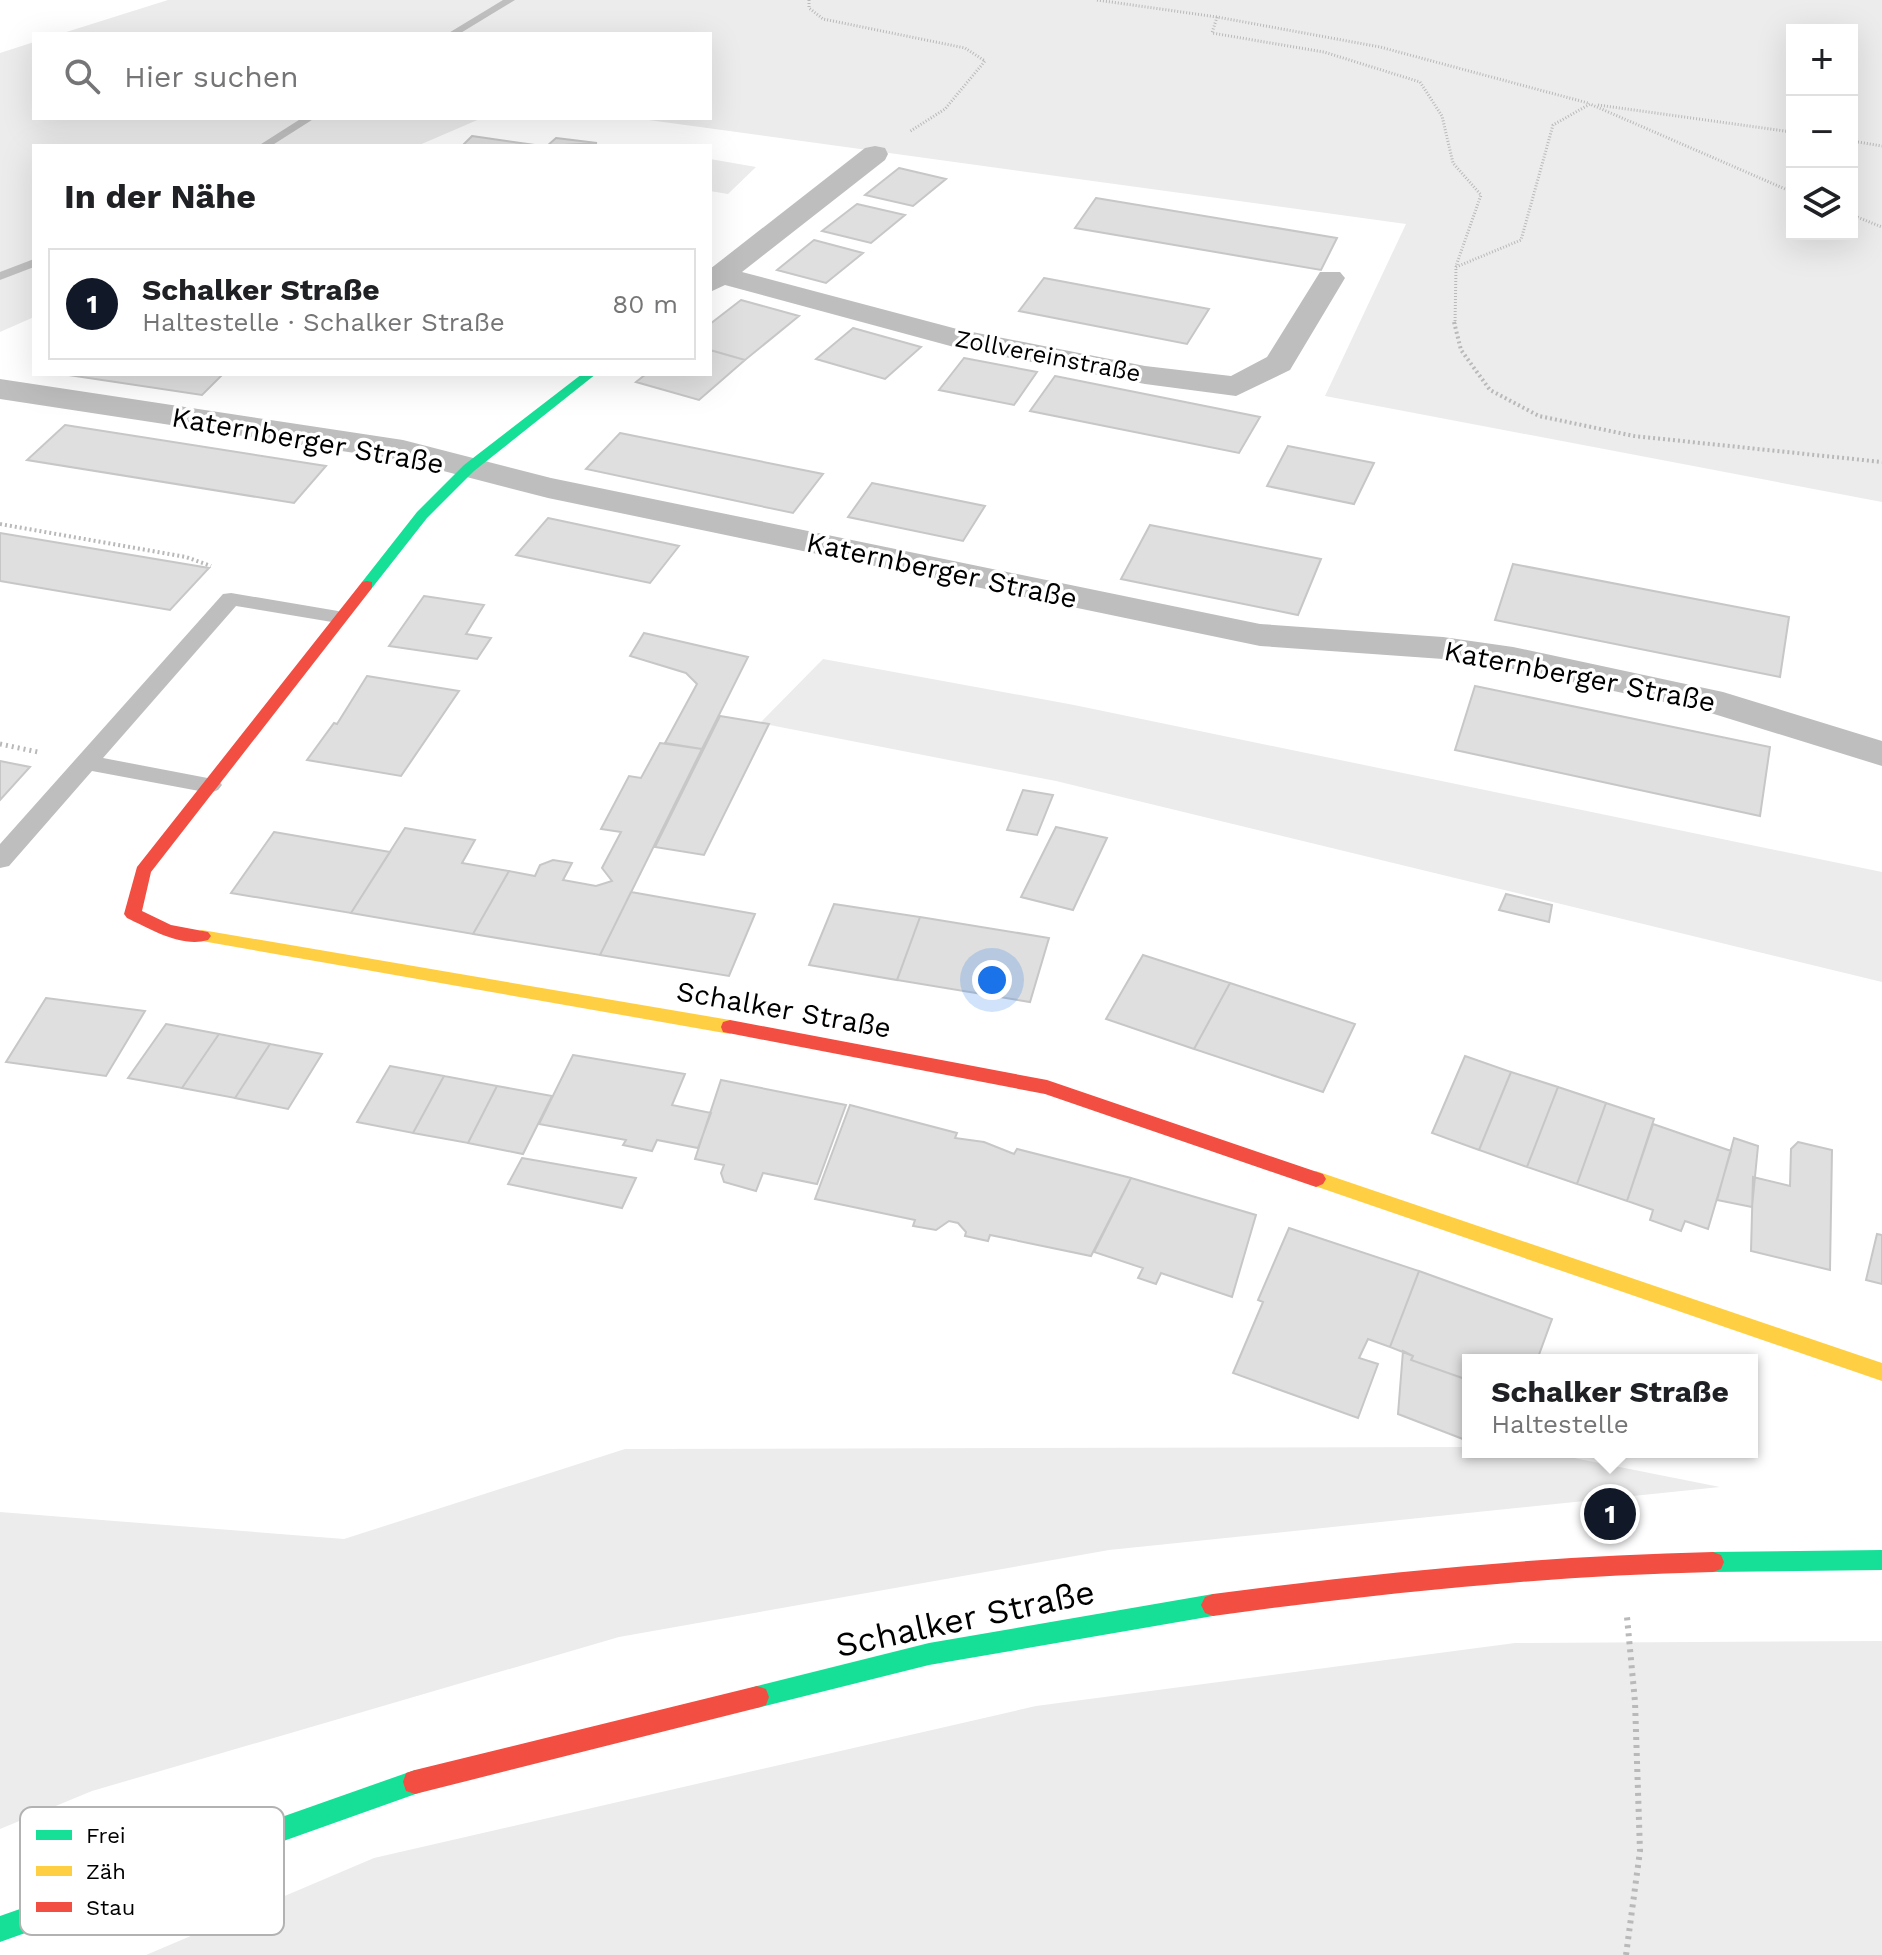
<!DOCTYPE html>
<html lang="de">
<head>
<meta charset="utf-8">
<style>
  body { margin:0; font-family:"Work Sans",sans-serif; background:#f2f2f2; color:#202124 }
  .controls { position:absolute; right:24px; top:24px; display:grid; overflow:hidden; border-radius:0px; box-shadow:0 8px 32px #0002 }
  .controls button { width:72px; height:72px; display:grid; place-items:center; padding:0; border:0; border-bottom:2px solid #e0e0e0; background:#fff; color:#202124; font:40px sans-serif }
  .you { position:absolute; left:992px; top:980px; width:28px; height:28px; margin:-20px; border:6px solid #fff; border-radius:50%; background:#1a73e8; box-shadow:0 0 0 12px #1a73e833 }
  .badge { display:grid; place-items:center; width:52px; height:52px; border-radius:50%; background:#111827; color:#fff; font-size:26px; font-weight:700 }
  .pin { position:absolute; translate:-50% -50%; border:4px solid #fff; box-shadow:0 2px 8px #0006 }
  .popup { position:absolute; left:1462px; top:1354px; width:296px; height:104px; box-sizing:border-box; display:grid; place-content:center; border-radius:0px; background:#fff; filter:drop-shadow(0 2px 6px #0005); font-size:26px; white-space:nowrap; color:#757577 }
  .popup b { font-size:30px; color:#202124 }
  .popup::after { content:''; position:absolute; left:50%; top:100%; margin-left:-16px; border:16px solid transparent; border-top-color:#fff }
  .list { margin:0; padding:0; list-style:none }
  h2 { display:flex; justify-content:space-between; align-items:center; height:104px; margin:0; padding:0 32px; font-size:34px }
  h2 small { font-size:26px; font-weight:400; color:#757577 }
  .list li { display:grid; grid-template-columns:52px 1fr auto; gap:24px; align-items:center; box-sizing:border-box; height:112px; margin:0 16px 16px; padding:0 16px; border:2px solid #e0e0e0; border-radius:0px }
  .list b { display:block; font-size:30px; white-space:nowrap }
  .list p { margin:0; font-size:26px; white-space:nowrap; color:#757577 }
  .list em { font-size:26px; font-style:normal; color:#757577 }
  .icon { flex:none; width:44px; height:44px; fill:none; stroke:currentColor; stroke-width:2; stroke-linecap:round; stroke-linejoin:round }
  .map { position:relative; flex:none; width:1882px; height:1955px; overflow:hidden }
  .search { position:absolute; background:#fff; box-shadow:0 8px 32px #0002; left:32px; top:32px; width:680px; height:88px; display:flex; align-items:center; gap:20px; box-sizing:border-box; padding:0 28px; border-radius:0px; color:#757577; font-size:30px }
  .panel { position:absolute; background:#fff; box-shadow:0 8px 32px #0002; left:32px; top:144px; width:680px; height:232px; border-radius:0px }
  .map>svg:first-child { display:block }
</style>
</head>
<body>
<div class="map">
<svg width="1882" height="1955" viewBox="0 0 1882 1955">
  <rect width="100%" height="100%" fill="#fff"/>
  <path fill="#ececec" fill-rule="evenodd" d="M168,0H1882V502L1325,396L1406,224L634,118H710V34H60ZM1792,30H1852V234H1792Z
    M34,42V118H482L417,146H34V317L0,332V53Z
    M710,159L756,167L728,194L710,191Z
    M823,659L1074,705L1882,872V982L1056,781L760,723Z
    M1468,1447V1452H1544L1720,1487L1109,1550L619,1637L92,1791L0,1829V1512L344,1539L625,1449Z
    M1882,1641V1955H146L374,1858L1036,1706L1515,1643Z"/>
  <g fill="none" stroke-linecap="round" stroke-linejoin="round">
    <path fill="#bfbfbf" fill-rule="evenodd" d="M503,0H515L459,34H447Z
      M302,118H315L271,146H258Z
      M34,259V267L0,280V272Z"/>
  </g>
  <path fill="#dfdfdf" stroke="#c7c7c7" stroke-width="2" d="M472,136L542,146H462Z
    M556,138L597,143L547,146Z
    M899,168L946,179L913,206L865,195Z
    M1096,198L1337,238L1321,270L1075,228Z
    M857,204L905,215L871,243L822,231Z
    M814,240L863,253L826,283L777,270Z
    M1044,278L1209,309L1187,344L1019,311Z
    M741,300L799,316L745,360L710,350V324Z
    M853,328L921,347L885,379L816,359Z
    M710,350L745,360L699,400L636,382L646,374H710Z
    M964,358L1037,372L1014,405L939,390Z
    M62,374H223L202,395Z
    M1055,376L1260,417L1239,453L1030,411Z
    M65,425L326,466L294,503L27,460Z
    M620,433L823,474L793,513L586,469Z
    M1288,446L1374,463L1354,504L1267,486Z
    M872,483L985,506L963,541L848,517Z
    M548,518L679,546L650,583L516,555Z
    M1150,525L1321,559L1298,615L1121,579Z
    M0,533L209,568L170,610L0,581Z
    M1513,564L1789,617L1780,677L1495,620Z
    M424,596L484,605L466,634L491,638L477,659L389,646Z
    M644,633L748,657L702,749L665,743L697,684L686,673L630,656Z
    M367,676L459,691L401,776L307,760L334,723L337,724Z
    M1475,686L1770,747L1760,816L1455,750Z
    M720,716L769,724L704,855L655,847Z
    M660,743L702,749L600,955L473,934L509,871L535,876L540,865L553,860L572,863L563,880L596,886L612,881L602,868L621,832L601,829L629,776L641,778Z
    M0,761L30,767L0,800Z
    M1023,790L1053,795L1037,835L1007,830Z
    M1056,827L1107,838L1073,910L1021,897Z
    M405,828L475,840L462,863L509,871L473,934L351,913Z
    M274,832L390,852L351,913L231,893Z
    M631,892L755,914L729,976L600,955Z
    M1506,894L1552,905L1549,922L1499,910Z
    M834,904L920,917L897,980L809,965Z
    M920,917L1049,938L1030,1002L897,980Z
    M1143,955L1230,983L1194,1049L1106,1019Z
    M1230,983L1355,1024L1323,1092L1194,1049Z
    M46,998L145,1011L106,1076L6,1062Z
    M166,1024L219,1034L182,1088L128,1078Z
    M219,1034L270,1044L235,1098L182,1088Z
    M270,1044L322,1054L288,1109L235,1098Z
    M573,1055L685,1074L672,1105L711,1113L698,1148L657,1140L652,1151L623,1145L626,1140L539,1124Z
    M1465,1056L1511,1072L1479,1150L1432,1133Z
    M390,1066L444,1076L413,1133L357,1122Z
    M1511,1072L1558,1087L1527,1167L1479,1150Z
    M444,1076L497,1086L468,1143L413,1133Z
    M721,1080L846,1105L817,1184L763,1173L756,1191L724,1182L721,1173L724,1165L695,1159Z
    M497,1086L552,1096L523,1154L468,1143Z
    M1558,1087L1606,1103L1577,1184L1527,1167Z
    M1606,1103L1654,1119L1627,1201L1577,1184Z
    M850,1105L957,1133L955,1138L984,1142L1014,1154L1017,1149L1131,1178L1091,1256L990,1235L988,1241L965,1236L966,1232L958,1223L949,1221L936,1230L913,1226L915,1220L815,1199Z
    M1653,1124L1731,1151L1708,1229L1685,1221L1681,1231L1650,1220L1653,1210L1627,1201Z
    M1734,1138L1758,1146L1752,1207L1717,1200Z
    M1798,1142L1832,1150L1830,1270L1751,1251L1753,1177L1790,1186L1791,1149Z
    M522,1158L636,1178L622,1208L508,1184Z
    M1131,1178L1256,1215L1232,1297L1161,1273L1156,1284L1138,1278L1143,1268L1094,1252Z
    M1289,1228L1419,1271L1390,1347L1368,1339L1359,1358L1378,1364L1358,1418L1233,1373L1263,1302L1258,1300Z
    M1877,1234L1882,1235V1284L1866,1280Z
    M1419,1271L1552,1319L1537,1360H1468V1380L1411,1360L1413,1356L1390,1347Z
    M1403,1351L1413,1356L1411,1360L1468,1380V1441L1398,1414Z"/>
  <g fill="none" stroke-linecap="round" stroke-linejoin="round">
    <path stroke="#b9b9b9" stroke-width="3" stroke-dasharray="1 2" stroke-linecap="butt" d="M809,0V8L823,19L965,48L985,61L945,109L909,132
      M1097,0L1217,17L1380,47L1588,103
      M1217,17L1212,33L1324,52L1420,82L1442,116L1453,163L1481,195L1456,266
      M1598,105L1792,132
      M1852,141L1882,146
      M1852,215L1882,227
      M1455,324L1456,267L1521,240L1553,125L1590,104L1792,192"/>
    <path stroke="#b9b9b9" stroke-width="4" stroke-dasharray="2 3" stroke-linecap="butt" d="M1454,322L1461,350L1490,390L1539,416L1634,436L1882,462
      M0,524L186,557L211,566"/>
    <path stroke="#b9b9b9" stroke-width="5" stroke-dasharray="2 4" stroke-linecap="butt" d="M0,744L38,752"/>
    <path stroke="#b9b9b9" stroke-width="6" stroke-dasharray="3 5" stroke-linecap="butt" d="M1626,1955L1640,1851L1635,1702L1627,1617"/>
    <path fill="#bebebe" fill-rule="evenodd" d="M231,593L338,611L349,617L338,623L236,606L103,758L218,780L222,785L218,790L210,793L92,771L9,866L0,868V844L223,594Z"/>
    <path fill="#bebebe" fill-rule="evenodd" d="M875,146L885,148L888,154L885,160L742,272L957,329L1145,366L1231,376L1267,357L1320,272H1340L1345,278L1290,370L1236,396L1145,384L954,347L725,285L710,292V269L865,148Z
      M0,379L403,440L551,478L1260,624L1443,637L1513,647L1723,692L1882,741V766L1701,710L1513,669L1443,659L1260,646L548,498L401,460L0,399Z"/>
    <path fill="#16e098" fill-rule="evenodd" d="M582,374H596L474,471L427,518L372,588H362V582L417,512L464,465Z
      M1882,1550V1570L1713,1572L1705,1569L1702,1562L1705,1555L1713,1552Z
      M1213,1594L1221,1597L1225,1605L1221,1613L1213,1616L929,1665L757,1708L748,1705L745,1697L748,1689L757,1686L929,1643Z
      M415,1770L424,1773L427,1782L424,1791L0,1942V1916Z"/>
    <path fill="#ffcf43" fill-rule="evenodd" d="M202,930L730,1020L739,1027L730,1034L196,940L193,936L196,932Z
      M1316,1171L1882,1363V1381L1309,1184L1306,1179L1309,1174Z"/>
    <path fill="#f24e42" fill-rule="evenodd" d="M367,581L372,582V588L151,872L142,911L171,925L208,932L211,936L208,940C182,948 150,929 127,918L124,914L137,867L362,582Z
      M730,1020L1047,1080L1323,1174L1326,1179L1323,1184L1316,1187L1045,1094L723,1032L721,1027L723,1022Z
      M1713,1552L1721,1555L1724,1562L1721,1569L1713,1572C1545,1576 1379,1593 1213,1616L1205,1613L1201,1605L1205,1597L1213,1594C1379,1572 1545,1556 1713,1552Z
      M757,1686L766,1689L769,1697L766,1705L757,1708L415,1794L406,1791L403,1782L406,1773L415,1770Z"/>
  </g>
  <g text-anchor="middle" stroke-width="7" stroke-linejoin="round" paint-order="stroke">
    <g font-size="24" fill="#000" stroke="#fff">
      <text transform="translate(1048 356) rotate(11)" y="8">Zollvereinstraße</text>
    </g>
    <g font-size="28" fill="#000" stroke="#fff">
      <text transform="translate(308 440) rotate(10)" y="10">Katernberger Straße</text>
      <text transform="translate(942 570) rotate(12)" y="10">Katernberger Straße</text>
      <text transform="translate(1580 676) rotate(11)" y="10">Katernberger Straße</text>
      <text transform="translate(784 1009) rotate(10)" y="10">Schalker Straße</text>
    </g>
    <g font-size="34" fill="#000" stroke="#fff">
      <text transform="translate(965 1618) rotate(-12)" y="12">Schalker Straße</text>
    </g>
  </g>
  <rect x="20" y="1807" width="264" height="128" rx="12" fill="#fff" stroke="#b2b2b2" stroke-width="2"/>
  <rect x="36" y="1830" width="36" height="10" fill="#16e098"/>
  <rect x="36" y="1866" width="36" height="10" fill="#ffcf43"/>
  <rect x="36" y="1902" width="36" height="10" fill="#f24e42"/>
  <g font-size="22" fill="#000">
    <text x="86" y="1843">Frei</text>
    <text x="86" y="1879">Zäh</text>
    <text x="86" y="1915">Stau</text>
  </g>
</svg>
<div class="controls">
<button>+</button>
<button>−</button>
<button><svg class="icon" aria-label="layers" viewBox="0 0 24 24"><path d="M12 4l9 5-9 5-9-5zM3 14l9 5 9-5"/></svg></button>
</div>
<div class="you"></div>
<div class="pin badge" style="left:1610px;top:1514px">1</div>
<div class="popup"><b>Schalker Straße</b>Haltestelle</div>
<div class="search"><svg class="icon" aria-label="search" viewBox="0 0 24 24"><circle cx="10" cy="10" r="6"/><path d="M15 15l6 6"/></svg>Hier suchen</div>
<section class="panel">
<h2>In der Nähe<small></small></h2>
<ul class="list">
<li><span class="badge">1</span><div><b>Schalker Straße</b><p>Haltestelle · Schalker Straße</p></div><em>80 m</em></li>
</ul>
</section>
</div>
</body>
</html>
